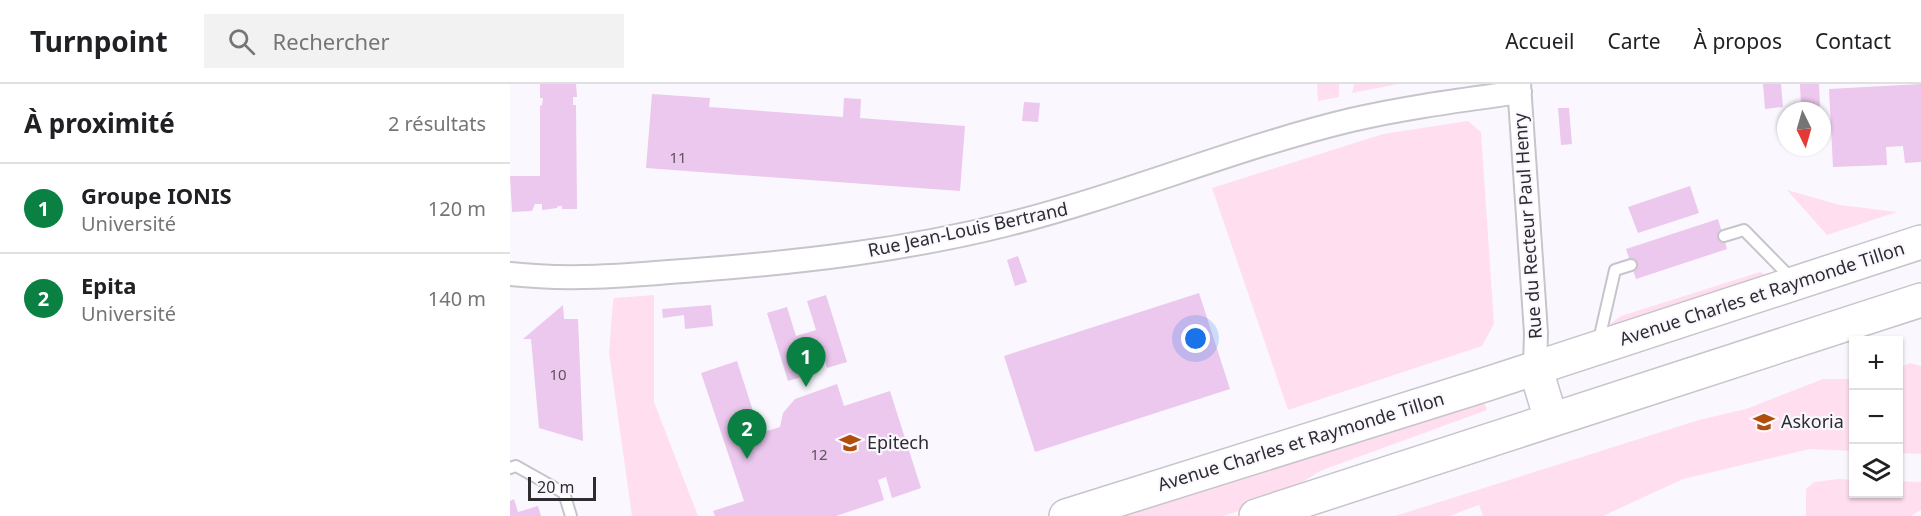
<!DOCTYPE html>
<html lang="fr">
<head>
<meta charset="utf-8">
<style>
  body { margin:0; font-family:"Noto Sans",sans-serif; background:#f2f2f2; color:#202124 }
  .controls { position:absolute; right:18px; bottom:18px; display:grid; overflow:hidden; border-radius:0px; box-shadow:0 2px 4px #0004 }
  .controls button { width:54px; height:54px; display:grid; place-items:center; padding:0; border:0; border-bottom:2px solid #e0e0e0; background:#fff; color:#202124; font:30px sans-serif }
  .compass { position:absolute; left:1267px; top:18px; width:54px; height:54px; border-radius:50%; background:#fff; box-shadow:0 2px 4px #0004; rotate:175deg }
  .scale { position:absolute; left:18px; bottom:15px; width:68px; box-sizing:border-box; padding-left:6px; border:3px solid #2d2c2e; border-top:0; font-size:16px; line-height:21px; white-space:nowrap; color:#2d2c2e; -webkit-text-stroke:4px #faf8fe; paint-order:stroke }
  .you { position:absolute; left:686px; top:255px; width:21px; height:21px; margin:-15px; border:4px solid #fff; border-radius:50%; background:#1a73e8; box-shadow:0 0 0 9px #1a73e833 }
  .badge { display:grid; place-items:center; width:39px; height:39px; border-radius:50%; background:#0b8043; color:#fff; font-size:20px; font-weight:700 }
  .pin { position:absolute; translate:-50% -50px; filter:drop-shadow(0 2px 3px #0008) }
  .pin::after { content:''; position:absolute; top:32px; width:21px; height:18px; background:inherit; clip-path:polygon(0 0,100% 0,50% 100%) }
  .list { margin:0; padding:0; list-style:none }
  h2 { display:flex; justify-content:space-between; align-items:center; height:78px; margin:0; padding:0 24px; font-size:26px }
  h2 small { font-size:20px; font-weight:400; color:#757577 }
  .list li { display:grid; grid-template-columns:39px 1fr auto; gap:18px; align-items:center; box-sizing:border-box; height:90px; padding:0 24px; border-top:2px solid #e0e0e0 }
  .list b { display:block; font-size:22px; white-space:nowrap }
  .list p { margin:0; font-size:20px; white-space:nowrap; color:#757577 }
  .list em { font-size:20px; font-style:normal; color:#757577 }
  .icon { flex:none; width:33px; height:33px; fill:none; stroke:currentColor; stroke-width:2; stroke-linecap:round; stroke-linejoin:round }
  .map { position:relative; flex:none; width:1411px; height:432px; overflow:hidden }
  header { display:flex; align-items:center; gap:36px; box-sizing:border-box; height:84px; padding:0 30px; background:#fff; border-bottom:2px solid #e0e0e0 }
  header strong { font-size:28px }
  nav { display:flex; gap:33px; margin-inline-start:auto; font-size:21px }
  .search { width:420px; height:54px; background:#f2f2f2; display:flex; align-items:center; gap:15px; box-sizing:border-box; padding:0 21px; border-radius:0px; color:#757577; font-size:22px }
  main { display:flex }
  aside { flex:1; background:#fff }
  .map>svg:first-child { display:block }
</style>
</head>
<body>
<header>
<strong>Turnpoint</strong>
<div class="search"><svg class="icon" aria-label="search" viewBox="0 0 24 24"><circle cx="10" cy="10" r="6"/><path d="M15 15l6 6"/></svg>Rechercher</div>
<nav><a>Accueil</a><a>Carte</a><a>À propos</a><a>Contact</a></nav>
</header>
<main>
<aside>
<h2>À proximité<small>2 résultats</small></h2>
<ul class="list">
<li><span class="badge">1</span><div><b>Groupe IONIS</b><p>Université</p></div><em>120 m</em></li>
<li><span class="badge">2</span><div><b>Epita</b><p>Université</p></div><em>140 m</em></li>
</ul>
</aside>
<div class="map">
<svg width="1411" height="432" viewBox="0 0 1411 432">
  <rect width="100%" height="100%" fill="#faf8fe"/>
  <path fill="#ffdfef" d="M807,0H829V13L808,17Z
    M844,0H889L842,9Z
    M958,37L971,48L984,240L972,262L778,326L702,104L873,50Z
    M1277,106L1330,121L1387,128L1317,151Z
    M1250,188L1259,192L1102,242L1100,240L1111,232Z
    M144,211V318L188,432H122L99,269L103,217L104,214Z
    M1400,279L1411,282V370L1389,369V284Z
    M1313,295H1343V367L1300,365L1173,395L1093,432H973L969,421L939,432H885L1189,336L1236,325Z
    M972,313L977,326L810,387L766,415L713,432H604Z
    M1329,395L1343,396L1344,410H1388L1389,397L1411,398V426L1401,432H1296V405L1304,398Z"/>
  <path fill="#ecc7ee" d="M30,0H66L67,13H63V21H66L67,125H52V122H48L47,124L32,126V120H25L22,127L2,128L0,92H30V22L32,21L33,14H30Z
    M1253,0H1271L1273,23L1255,25Z
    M1290,0H1309L1310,22L1291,23Z
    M1411,0V78L1395,79L1393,62L1376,63L1377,81L1323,83L1319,5Z
    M142,10L200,14L199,23L333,33L334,14L351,15L350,34L455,42L450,107L136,84Z
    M514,18L530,19L528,38L512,37Z
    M1048,24H1059L1062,60L1051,61Z
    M1180,102L1189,129L1128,149L1118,123Z
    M1208,135L1217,165L1126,195L1116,165Z
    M508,172L517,198L505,202L497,176Z
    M689,209L720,305L525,368L494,272Z
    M316,211L337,278L317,284L309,257L289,263L298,291L278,297L257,229L277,223L286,252L306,246L297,217Z
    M53,221L54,235H68L73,357L29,344L21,255H13Z
    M201,221L203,242L175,245L174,231L153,234L152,225Z
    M227,277L250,349L270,343L273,329L285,315L327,300L334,322L380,307L411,404L382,414L376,393L368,396L374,416L326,432H205L203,427L234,417L191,289Z
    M4,415L8,428L28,422L31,432H0V417Z"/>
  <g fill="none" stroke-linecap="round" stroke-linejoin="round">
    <defs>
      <path id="lane" d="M1214,152L1234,146L1283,196
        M1088,260L1105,186L1121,181
        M0,384L6,382L54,409L61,432"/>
      <path id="street" d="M1009,0L1026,249L1025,283
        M0,190C62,197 124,191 186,186C291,178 396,166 499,140C614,111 725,64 841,36C897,23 953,16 1010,8"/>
      <path id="primary" d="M1025,283L1041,335
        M556,432L977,300L1411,158
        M746,432L1411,216"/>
    </defs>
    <use href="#lane" stroke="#c7c5cb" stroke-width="14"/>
    <use href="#street" stroke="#c7c5cb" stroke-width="26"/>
    <use href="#primary" stroke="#c7c5cb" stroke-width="36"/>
    <use href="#lane" stroke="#fff" stroke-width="10"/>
    <use href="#street" stroke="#fff" stroke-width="22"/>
    <use href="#primary" stroke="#fff" stroke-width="33"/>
  </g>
  <defs>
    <symbol id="university-bare" viewBox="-9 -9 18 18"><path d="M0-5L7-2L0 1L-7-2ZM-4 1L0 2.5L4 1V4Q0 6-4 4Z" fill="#b04f0c" stroke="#faf8fe" stroke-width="2.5" paint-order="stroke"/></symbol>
  </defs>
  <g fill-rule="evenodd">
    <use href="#university-bare" x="1239" y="323" width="30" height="30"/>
    <use href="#university-bare" x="325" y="344" width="30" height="30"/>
  </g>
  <g text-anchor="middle" stroke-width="4.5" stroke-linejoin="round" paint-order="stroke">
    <g font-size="15" fill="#5d535e">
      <text x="168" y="79">11</text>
      <text x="48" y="296">10</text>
      <text x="309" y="376">12</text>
    </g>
    <g font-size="18" fill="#2d2c2e" stroke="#faf8fe">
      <text transform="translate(1018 142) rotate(-94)" y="6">Rue du Recteur Paul Henry</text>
      <text transform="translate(458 146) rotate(-12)" y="6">Rue Jean-Louis Bertrand</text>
      <text transform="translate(1252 210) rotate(-18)" y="6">Avenue Charles et Raymonde Tillon</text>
      <text transform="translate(791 358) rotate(-17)" y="6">Avenue Charles et Raymonde Tillon</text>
    </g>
    <g font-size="18" fill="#2d2c2e" stroke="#faf8fe" text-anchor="start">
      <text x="1271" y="344">Askoria</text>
      <text x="357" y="365">Epitech</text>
    </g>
  </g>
</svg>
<div class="controls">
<button>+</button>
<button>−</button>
<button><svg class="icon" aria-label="layers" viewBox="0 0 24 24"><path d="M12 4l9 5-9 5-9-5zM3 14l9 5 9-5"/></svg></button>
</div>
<svg class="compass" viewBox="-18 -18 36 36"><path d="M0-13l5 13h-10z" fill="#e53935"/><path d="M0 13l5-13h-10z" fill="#757577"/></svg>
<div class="scale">20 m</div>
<div class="you"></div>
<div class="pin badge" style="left:296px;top:303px">1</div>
<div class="pin badge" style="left:237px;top:375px">2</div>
</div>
</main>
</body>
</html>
